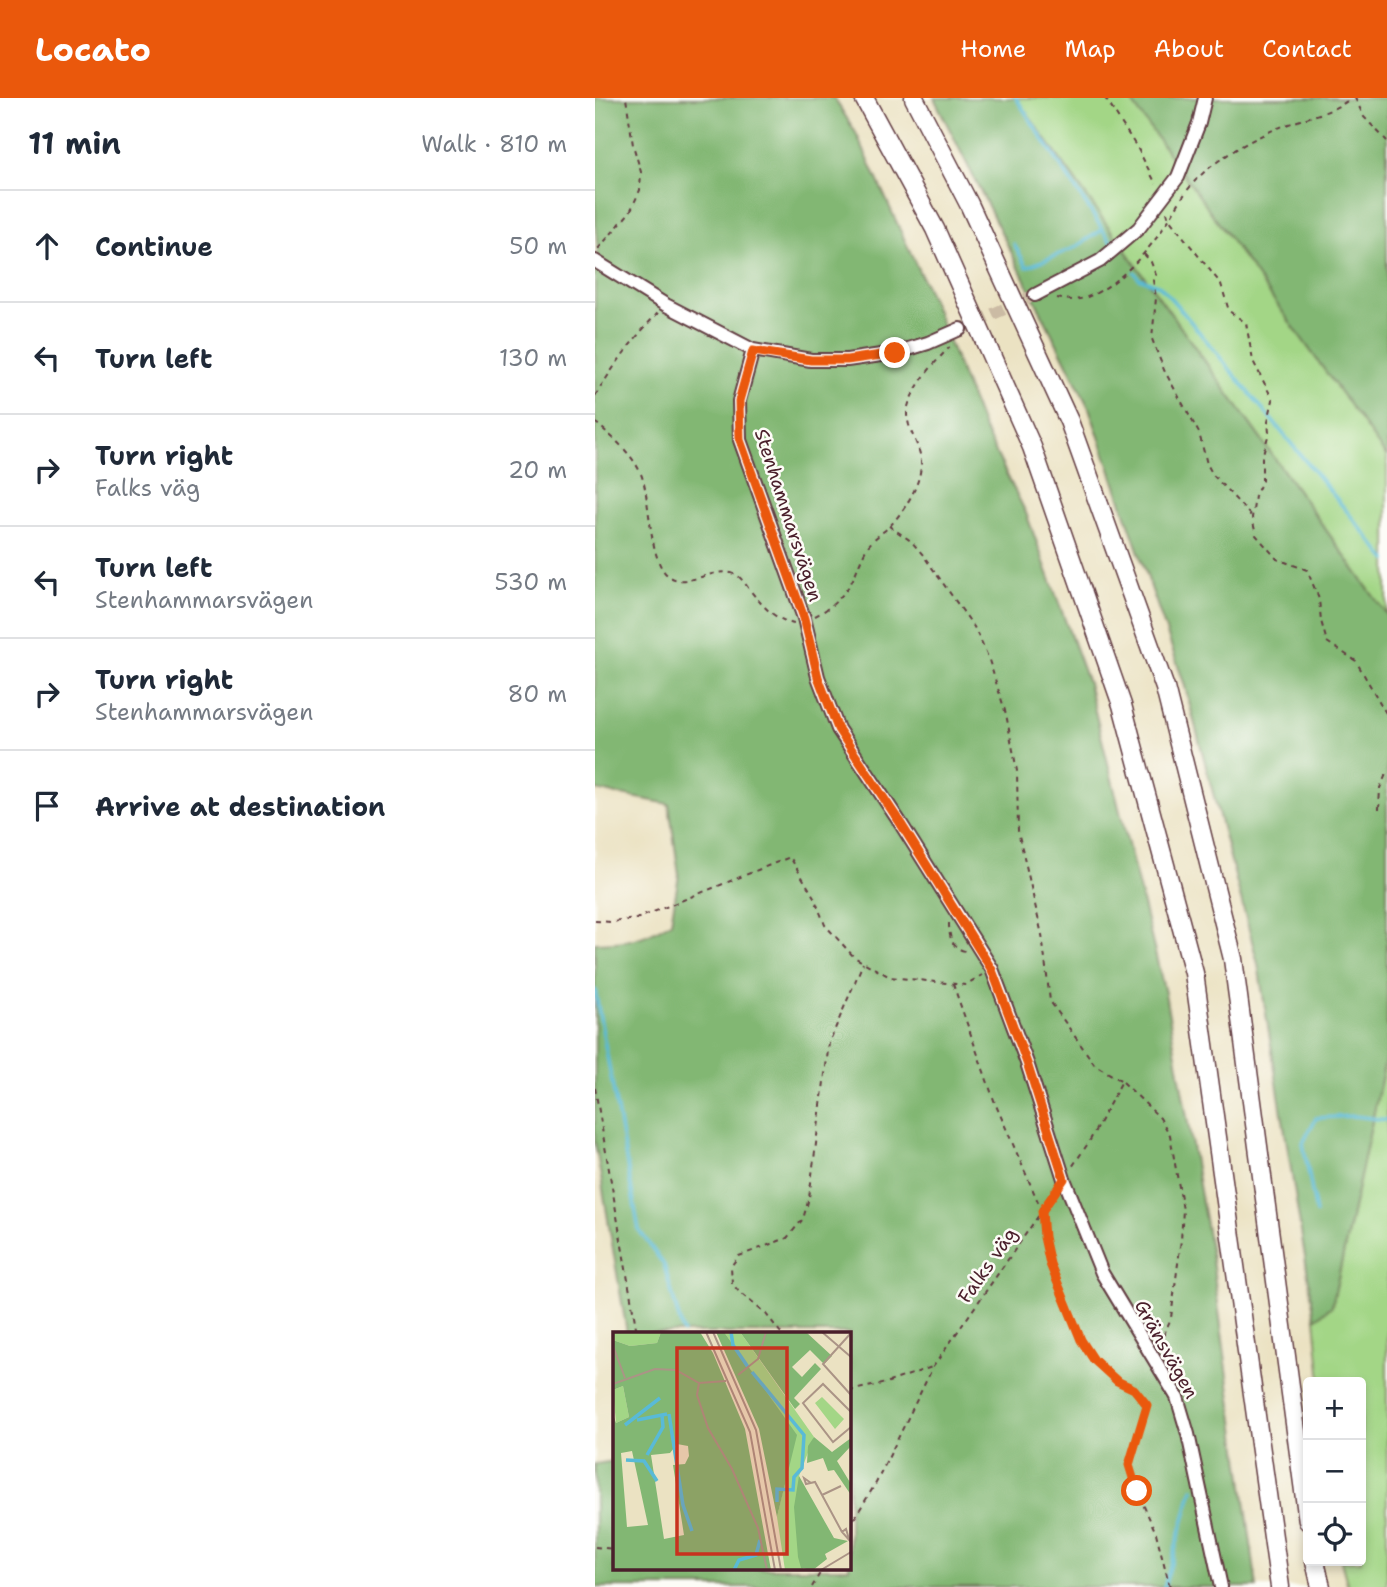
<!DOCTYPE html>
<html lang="en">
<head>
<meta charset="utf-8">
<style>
  body { margin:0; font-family:"Shantell Sans",sans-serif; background:#f6f6f7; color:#1f2937 }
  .controls { position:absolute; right:21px; bottom:21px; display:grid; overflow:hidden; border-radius:7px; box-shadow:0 4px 10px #0003 }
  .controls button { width:63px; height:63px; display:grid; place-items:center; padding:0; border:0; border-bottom:2px solid #e0e1e3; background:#fff; color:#1f2937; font:35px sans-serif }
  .stop { position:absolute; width:21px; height:21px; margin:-16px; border:5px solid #ea580c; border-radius:50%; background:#fff }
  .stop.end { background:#ea580c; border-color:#fff; box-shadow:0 2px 7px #0008 }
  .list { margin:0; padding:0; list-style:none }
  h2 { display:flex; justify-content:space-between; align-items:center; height:91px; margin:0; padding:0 28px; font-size:30px }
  h2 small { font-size:23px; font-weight:400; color:#747a83 }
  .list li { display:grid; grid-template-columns:46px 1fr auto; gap:21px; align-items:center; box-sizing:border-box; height:112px; padding:0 28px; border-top:2px solid #e0e1e3 }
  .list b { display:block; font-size:26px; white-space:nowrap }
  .list p { margin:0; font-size:23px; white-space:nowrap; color:#747a83 }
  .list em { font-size:23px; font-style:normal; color:#747a83 }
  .icon { flex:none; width:38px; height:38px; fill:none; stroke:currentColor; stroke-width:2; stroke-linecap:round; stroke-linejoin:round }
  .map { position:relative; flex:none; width:792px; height:1489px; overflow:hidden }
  header { display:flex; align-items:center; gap:42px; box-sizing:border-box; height:98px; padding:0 35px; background:#ea580c; color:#fff }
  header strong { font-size:33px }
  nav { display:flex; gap:38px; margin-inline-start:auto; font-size:24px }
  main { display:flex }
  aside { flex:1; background:#fff }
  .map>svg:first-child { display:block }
</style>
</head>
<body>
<header>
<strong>Locato</strong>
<nav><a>Home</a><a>Map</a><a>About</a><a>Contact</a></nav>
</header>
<main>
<aside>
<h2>11 min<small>Walk · 810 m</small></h2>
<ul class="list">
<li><svg class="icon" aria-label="ahead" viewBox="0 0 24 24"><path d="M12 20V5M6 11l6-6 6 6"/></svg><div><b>Continue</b></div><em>50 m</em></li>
<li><svg class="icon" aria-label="left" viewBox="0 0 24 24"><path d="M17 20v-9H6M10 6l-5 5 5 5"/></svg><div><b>Turn left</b></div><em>130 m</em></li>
<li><svg class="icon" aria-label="right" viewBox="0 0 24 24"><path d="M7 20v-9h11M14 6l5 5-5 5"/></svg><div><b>Turn right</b><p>Falks väg</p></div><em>20 m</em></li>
<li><svg class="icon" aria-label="left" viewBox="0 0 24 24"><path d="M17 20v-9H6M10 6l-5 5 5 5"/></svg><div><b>Turn left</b><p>Stenhammarsvägen</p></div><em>530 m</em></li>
<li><svg class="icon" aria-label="right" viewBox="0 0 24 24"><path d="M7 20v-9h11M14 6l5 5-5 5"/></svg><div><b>Turn right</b><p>Stenhammarsvägen</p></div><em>80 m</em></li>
<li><svg class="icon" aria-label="arrive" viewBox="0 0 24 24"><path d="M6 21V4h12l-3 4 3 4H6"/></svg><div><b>Arrive at destination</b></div></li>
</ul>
</aside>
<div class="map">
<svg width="792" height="1489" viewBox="0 0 792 1489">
  <rect width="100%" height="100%" fill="#fdfcf7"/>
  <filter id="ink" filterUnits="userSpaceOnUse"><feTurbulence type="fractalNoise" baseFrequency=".0143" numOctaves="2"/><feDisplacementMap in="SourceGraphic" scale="14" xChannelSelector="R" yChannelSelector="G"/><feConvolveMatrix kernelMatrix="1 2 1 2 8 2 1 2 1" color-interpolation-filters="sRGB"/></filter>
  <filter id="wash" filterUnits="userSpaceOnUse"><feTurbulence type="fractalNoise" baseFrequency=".00686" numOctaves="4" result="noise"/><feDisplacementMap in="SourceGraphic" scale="28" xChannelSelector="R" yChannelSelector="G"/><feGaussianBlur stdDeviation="1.57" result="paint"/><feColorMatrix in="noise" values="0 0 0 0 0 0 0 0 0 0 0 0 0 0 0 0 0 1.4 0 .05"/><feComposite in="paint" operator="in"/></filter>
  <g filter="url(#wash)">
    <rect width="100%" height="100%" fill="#ebe2c2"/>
    <path fill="#a3d686" stroke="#767a58" stroke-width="2" d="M421,0H534L792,359V517Z
      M792,954V1489H753L746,1463H766V1284H726L720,1221L737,1208Z"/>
    <path fill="#82b773" stroke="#666b4f" stroke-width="2" d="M0,0H239L261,35L337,202L387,327L431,415L493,585L570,895L616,1155L662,1489H0V1366L19,1363V1470H254V1235H32L0,1044V845C34,844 47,842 76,824L84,777L74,706L0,692V163L3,164L0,107Z
      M339,0H421L792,517V954L737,1208L720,1221L663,866L589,585L494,310Z
      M534,0H792V359L566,45Z"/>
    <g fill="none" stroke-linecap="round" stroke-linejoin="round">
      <path stroke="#59bad7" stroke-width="3.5" d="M421,0L516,144
        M419,146L432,169L479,150L507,132
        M539,174L544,180L565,188L587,213L792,462
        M0,892L44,1132L69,1167L88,1235
        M721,1115L708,1045L721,1020L759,1018L792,1022
        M569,1489L598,1391"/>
    </g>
  </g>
  <g filter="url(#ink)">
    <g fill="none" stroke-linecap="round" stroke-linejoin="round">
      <path stroke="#cbbba4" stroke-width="12" stroke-dasharray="12 6" stroke-linecap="butt" d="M365,231L440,197"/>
      <defs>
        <path id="minor" d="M0,163L71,207L158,252L216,262H252L300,255L333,245L365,231
          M440,197L505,163L544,130L583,79L604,25L610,0
          M158,252L144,303L145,342L209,520L223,579L243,631L306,726L397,871L432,965L469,1081L507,1175L582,1299L593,1336L626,1489"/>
        <path id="highway" d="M269,0L340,131L437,349L527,607L599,875L685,1489
          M319,0L374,106L474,323L570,590L638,861L713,1423
          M720,1463L726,1489"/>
      </defs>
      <use href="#minor" stroke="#623c42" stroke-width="16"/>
      <use href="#highway" stroke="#623c42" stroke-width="21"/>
      <path stroke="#623c42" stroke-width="2" stroke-dasharray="5 5" stroke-linecap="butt" d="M510,0L543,51L561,86
        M760,0L769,19L792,43
        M572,114L574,121L626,186L634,213L651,225L658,263L678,302L673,323L674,335L667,359V383L660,398L657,420L661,437L682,461L712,472L724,501L726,523L732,544L761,563L792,617
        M3,151L35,114L45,92L46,74L38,47L31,0
        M549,156L556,164L561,177L558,182L561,200L557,241L569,272L604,335L612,366L618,377L657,419
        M462,200C467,201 473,202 478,202C513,200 554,153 571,126C583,108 589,93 605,78C627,57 668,34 697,25C718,17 739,14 756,0
        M0,298C18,269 39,239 63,215
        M0,324C17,339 37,355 46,376C56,400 53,466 75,479C95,491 123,465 143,478C147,481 151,487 154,491C168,508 177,520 199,526
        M294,428L316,443L328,457L379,529L393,559L411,616L422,673L423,733L447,837L455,903L500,967L527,983L494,1044L477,1069
        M220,518C236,510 250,497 258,481C263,470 267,457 274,447C279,440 287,435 294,429C309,413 324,390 326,368C327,352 318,341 314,327C313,323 312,320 312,316C312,296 340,263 355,249
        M784,711L785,690L792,674
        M0,823L17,824L41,821L195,759L219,799L230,827L259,859L295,879L370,887L387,877
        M354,825C354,838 356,850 370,853
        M358,886L400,1005L447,1113L449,1139L455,1165L486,1242L500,1262L522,1283L539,1291L552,1307L534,1367L542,1393L561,1435L575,1489
        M528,984L565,1020L575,1037L588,1112L586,1142L576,1220L565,1246
        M0,990L42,1235
        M186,1235L171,1216L144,1194L137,1185L136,1168L144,1158L192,1140L208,1121L214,1100L234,945L268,865
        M254,1293L291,1285L337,1269
        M254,1429L281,1385L338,1269L460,1094
        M0,1449L19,1451
        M217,1489L228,1470"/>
      <use href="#minor" stroke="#fff" stroke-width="12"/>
      <use href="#highway" stroke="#fff" stroke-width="18"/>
    </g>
  </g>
  <g fill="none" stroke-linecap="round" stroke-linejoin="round" filter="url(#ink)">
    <path stroke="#ea580c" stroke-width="9" d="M300,255L252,262H216L158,253L144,303L145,342L209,520L223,579L243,631L306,726L397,872L432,965L469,1081L447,1113L449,1139L455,1166L486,1242L499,1262L522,1283L539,1291L552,1307L534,1367L542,1393"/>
  </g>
  <g text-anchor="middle" stroke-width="5" stroke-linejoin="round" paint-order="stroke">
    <g font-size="19" fill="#4a1f2b" stroke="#fdfcf7">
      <text transform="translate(194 417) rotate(72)" y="7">Stenhammarsvägen</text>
      <text transform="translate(392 1167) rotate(-55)" y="7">Falks väg</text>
      <text transform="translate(572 1251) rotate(61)" y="7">Gränsvägen</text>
    </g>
  </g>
  <g transform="translate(18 1234)">
    <rect width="238" height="238" fill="#ebe2c2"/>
    <path d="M0,0H48L44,11L17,14L0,8ZM111,0H127L201,105L186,144L190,238H172L164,185L183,103ZM10,54L16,85L3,91L0,58ZM209,65L231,87L222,97L202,71Z" fill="#a3d686"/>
    <path d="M48,0H87L100,21L132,97L158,238H0V82L3,91L16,85L10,54L0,58V8L17,14L44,11ZM64,112L75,114L76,124L72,132L60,133L71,203L51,207L38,123L57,121ZM19,119L35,193L14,195L8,121ZM103,0H111L184,103L164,185L146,97ZM127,0H193L219,24L211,32L197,18L179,35L189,45L202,31L208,37L181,66L187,72L182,77ZM201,105L219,120L238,106V114L224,129L238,152V163L221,138L215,139L210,126L194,131L195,114ZM186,144L221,206L235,209L212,222L214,227L200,238L188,236L185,225L181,175Z" fill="#82b773" fill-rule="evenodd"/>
    <path fill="none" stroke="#59bad7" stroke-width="3.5" d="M118,0L120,13L135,35M139,40L191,103L189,136L181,145L180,158L164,157V170M56,82L70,173L79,199M24,88L54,82M12,93L47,66M34,123L50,95L49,83M13,128L31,129L44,149M121,238L126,228L143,223L147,208"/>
    <path fill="none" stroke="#ab9486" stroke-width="2" d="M93,0L137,100L162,238M100,0L143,98L168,238M209,0L238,25M238,1L210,32L238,63M0,14L12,46M125,43L145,27L153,0M86,51L84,63L95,96L119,137L145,196L154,238M0,52L42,37L63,38L86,51L113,49M238,80L210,52L190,71L220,110L238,95M198,151L191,146L193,152L202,150L229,200M209,163L228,154M236,207L233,197L229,200L238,210M208,238L238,220"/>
    <path fill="#c8321e" fill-opacity="0.15" stroke="#c8321e" stroke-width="3.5" d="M64,16H174V222H64Z"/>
    <rect width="238" height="238" fill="none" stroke="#4a1f2b" stroke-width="3.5"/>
  </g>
</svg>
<div class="controls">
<button>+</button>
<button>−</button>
<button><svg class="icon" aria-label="locate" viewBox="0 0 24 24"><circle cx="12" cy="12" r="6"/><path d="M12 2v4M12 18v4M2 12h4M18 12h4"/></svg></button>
</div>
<div class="stop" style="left:542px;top:1393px"></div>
<div class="stop end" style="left:300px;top:255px"></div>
</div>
</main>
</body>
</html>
